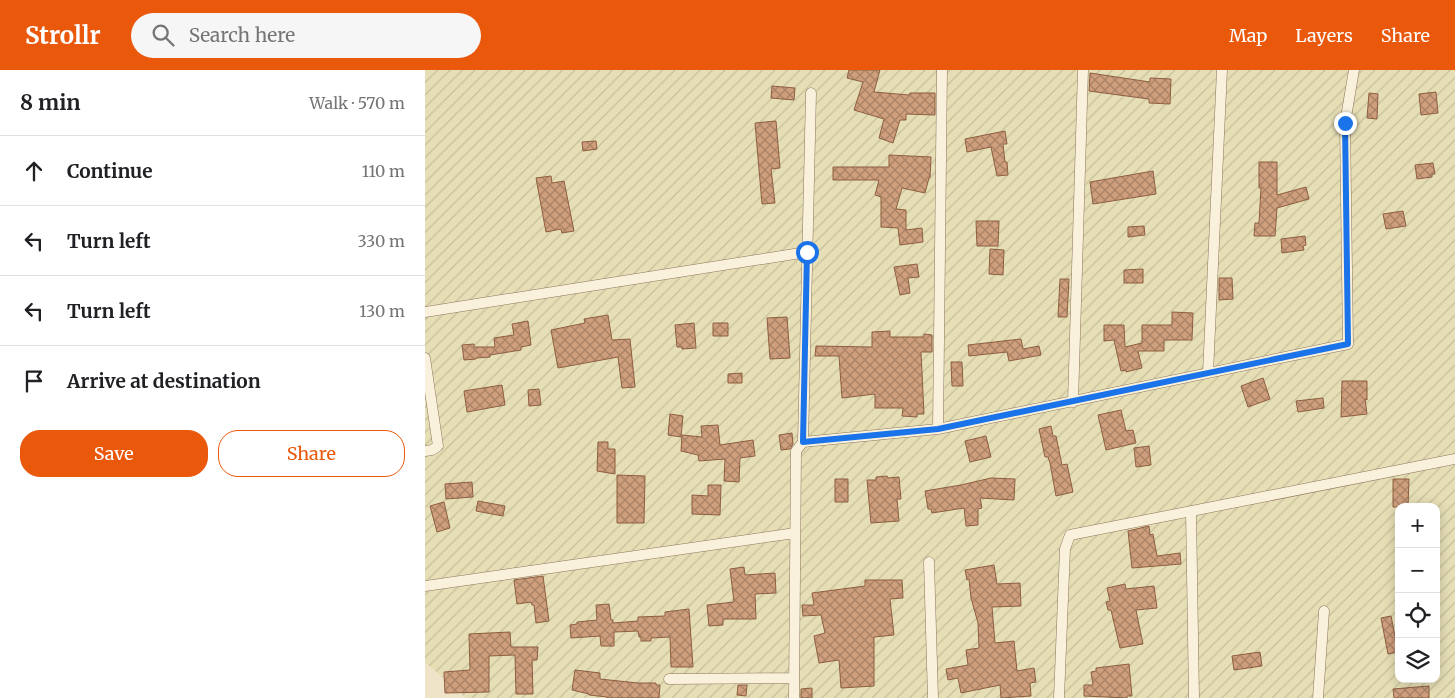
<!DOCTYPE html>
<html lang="en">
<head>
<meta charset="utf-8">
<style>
  body { margin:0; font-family:Merriweather,serif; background:#f6f6f6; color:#202124 }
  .controls { position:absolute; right:15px; bottom:15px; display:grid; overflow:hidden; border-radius:10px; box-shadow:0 2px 12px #0003 }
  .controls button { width:45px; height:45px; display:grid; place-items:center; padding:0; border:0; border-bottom:1px solid #e0e0e0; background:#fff; color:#202124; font:25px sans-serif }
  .stop { position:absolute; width:15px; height:15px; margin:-11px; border:4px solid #1a73e8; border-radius:50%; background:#fff }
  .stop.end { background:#1a73e8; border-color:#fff; box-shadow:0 1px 5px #0008 }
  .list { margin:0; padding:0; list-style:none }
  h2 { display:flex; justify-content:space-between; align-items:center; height:65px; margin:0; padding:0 20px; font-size:21px }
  h2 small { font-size:16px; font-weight:400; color:#757577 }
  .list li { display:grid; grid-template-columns:32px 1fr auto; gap:15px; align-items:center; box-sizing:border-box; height:70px; padding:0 20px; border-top:1px solid #e0e0e0 }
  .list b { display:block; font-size:19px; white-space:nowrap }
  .list em { font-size:16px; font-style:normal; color:#757577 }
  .actions { display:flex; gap:10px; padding:15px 20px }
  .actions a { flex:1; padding:11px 0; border:1px solid #ea580c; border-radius:20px; text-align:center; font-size:18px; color:#ea580c }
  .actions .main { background:#ea580c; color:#fff }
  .icon { flex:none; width:28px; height:28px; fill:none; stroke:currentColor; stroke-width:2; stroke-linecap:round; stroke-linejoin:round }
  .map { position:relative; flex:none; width:1030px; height:628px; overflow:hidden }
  header { display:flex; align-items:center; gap:30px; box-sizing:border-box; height:70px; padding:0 25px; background:#ea580c; color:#fff }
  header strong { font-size:24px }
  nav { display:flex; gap:28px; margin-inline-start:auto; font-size:18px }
  .search { width:350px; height:45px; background:#f6f6f6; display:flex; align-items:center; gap:12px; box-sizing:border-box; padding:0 18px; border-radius:28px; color:#757577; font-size:19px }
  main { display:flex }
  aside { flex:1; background:#fff }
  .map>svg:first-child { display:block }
</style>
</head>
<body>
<header>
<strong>Strollr</strong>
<div class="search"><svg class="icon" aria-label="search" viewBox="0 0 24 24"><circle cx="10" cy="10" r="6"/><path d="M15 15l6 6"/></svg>Search here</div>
<nav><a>Map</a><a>Layers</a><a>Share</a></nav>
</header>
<main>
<aside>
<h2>8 min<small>Walk · 570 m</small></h2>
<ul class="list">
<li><svg class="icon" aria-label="ahead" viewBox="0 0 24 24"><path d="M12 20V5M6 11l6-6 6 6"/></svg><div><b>Continue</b></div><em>110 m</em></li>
<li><svg class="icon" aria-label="left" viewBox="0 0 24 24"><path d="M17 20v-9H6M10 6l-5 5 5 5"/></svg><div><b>Turn left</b></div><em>330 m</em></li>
<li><svg class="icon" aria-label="left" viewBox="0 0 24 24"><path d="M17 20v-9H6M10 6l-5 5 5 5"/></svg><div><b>Turn left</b></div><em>130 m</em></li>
<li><svg class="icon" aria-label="arrive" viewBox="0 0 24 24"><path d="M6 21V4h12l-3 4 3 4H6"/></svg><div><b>Arrive at destination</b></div></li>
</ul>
<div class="actions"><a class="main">Save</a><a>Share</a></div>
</aside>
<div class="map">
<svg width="1030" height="628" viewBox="0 0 1030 628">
  <defs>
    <pattern id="farmland-furrows" width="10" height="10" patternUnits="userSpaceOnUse" patternTransform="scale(1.25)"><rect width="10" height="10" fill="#e6deb5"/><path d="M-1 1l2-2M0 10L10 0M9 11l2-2" fill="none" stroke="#c6bf9b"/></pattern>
    <pattern id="building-cross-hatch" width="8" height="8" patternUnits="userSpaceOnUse" patternTransform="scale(1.25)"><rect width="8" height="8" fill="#cf9f7d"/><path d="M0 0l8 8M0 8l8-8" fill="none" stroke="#a98266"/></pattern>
  </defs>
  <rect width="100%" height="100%" fill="#f0e4c8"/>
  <path fill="url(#farmland-furrows)" fill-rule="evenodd" d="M0,0H1030V628H41L0,592ZM974,437H1011V609H974Z"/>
  <path fill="url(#building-cross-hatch)" stroke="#8d5f41" d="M424,0H455L449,22L484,25L485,23H510V45L481,44V50H475L468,73L454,68L459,49L429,40L438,12L422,8Z
    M665,3L725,12V8L746,9L745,34L724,33V29L664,21Z
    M347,16L370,18L369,30L346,28Z
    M1011,22L1013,43L996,45L994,24Z
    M944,23L953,24L952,49L942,48Z
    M351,51L355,98L346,99L350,133L337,134L330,53Z
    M580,61L582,74H578L580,92H582L583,105L572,106L566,77L542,82L540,69Z
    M171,71L172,79L158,81L157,72Z
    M464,85L506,87L505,108H504L500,123L477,118L471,139L481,140V160L497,158L498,172L475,175L473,158L456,157V127L450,125L454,110H408V97H464Z
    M834,92H852V125L881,117L884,129L852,138L850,166H829L830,153H834L836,118H834Z
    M1008,93L1010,104H1007V107L992,109L990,95Z
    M728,101L731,124L668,134L665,112Z
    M126,106L127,113L139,111L149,161L137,163L136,159L121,162L111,108Z
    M978,141L981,156L961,159L958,144Z
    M551,151H574L573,176H552Z
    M719,156L720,165L703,167V157Z
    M880,166L881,175L878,176L879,180L857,183L856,169Z
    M565,179L579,180L578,205L564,204Z
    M492,194L494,207L483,208L485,223L475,225L469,197Z
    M718,199V213H699V200Z
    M794,208H807L808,229L794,230Z
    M635,209H644L642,247H633Z
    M747,242L768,243L767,270H739V281H713L717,298L701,302V300L696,301L689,270L679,271V255H699L700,277L717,273V255H747Z
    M183,245L187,270L205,269L210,317L197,318L193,287L133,298L126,260L160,253L159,249Z
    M362,247L365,288L345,289L342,248Z
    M103,251L106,275L96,277V280L65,285V287L51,288V289L39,290L37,275L49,274V277H70L69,268L89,265L87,254Z
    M269,253L271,278L257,279V277H252L250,255Z
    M288,253H303V266H288Z
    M465,261V267H499V264L507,265V282H496L499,344H492V347L477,346L478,338H450V324L417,328L414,286H390L391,276L447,277V262Z
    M596,269L598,279L614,276L616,285L584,291L582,282L544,286L543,275Z
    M526,292H537L538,316H527Z
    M317,303V313H303V304Z
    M838,308L845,329L823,337L816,316Z
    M917,311H942V330L940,329L942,344L916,347Z
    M77,315L80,335L42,342L39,321Z
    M114,319L116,335L104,336L103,320Z
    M898,328L899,338L873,342L871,331Z
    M696,340L701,361L708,360L711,373L681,380L673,345Z
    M245,344L258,346L256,367L243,365Z
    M293,355L295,375L328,370L330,386L315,388L314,412L299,411L300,389L274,391L273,385L256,381L257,365L277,367L276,356Z
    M626,356L628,366H631L637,395L642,394L648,422L631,426L625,393L623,387H620L614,359Z
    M367,363L368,374L365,379L356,380L354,365Z
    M561,366L566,387L545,392L540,371Z
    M173,372H183V379H190V404L172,401Z
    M724,376L726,395L711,397L709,378Z
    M192,405L220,406L219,453H192Z
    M462,406L463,408L474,407L476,429H472L474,451L446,453L442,410H451V407Z
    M566,408L590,409L589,430L555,428L557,438L553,439V455L541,456L539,438L507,443L506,439H503L500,421L536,415Z
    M410,409H423V432H410Z
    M968,409H984L983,437H968Z
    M47,412L48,427L21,429L20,414Z
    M283,415H296L295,445L267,444V425L283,426Z
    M53,431L80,436L78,446L51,441Z
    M19,432L25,458L12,462L5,436Z
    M724,456L725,465L728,464L732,486L755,483L756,494L707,498L703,461Z
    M569,495L572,514L595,513L596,536L567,537L570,573L589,571L592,601L609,598L611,612L605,613L606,626L576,628L575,615L536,623L533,608L523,610L521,599L543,595L541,580L554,578L553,553L546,528L544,509L542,510L540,500Z
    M319,497L320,505L350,503L351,523L330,524L331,549H298V555L284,556L282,535L309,532L305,499Z
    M118,506L124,551L111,553L109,535H107L106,532L92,534L89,510Z
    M440,510H477L478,528L465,529L469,565L449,567V616L416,618L414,590L394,593L389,566L400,563L396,545L378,546L377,535H389L387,523L440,516Z
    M700,514L701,519L729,516L732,538L711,540L718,574L695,578L686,540H683L681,532L685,531L682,518Z
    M184,534L186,550H188V553L213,551V547L240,546V542L264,539L268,597H246L245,567L226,568V571H216V567H214L213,561L189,562V576H176L175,566L146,568L145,555L152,554V552L172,550L171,535Z
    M966,546L973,582L963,584L956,548Z
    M85,562L86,577H113L112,590H107L108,624H91L90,585L64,586V622L20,623L19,602L45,600L44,564Z
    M835,582L837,596L809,600L807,586Z
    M704,594L707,626H702V628L659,626V615H668L666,602L671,601V598Z
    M150,600L175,603V609L213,613H231V615H235L234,628H182V627L164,625V624L147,620Z
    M313,615H322L321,626L312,625Z
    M1004,616V628H969L968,619Z
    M387,618V628H376V619Z"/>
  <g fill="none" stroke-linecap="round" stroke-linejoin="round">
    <defs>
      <path id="street" d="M0,242L382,182
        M0,288L13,376L7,380L0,381
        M783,303L797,0
        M648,332L658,0
        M513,359L517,0
        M378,372L386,23
        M766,441L769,628
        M504,492L508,628
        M0,516L370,463
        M244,609L369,608
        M369,628L371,381L378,372L513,359L923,274L920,53L929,0
        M634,628L640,479L645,465L1030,389
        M893,628L899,541"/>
    </defs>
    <use href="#street" stroke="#8d765c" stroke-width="11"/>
    <use href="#street" stroke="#faf1dc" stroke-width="10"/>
  </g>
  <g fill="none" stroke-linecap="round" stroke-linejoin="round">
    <path stroke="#1a73e8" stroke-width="6" d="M382,182L378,372L513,359L923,274L920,53"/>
  </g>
</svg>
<div class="controls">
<button>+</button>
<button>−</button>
<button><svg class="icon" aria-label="locate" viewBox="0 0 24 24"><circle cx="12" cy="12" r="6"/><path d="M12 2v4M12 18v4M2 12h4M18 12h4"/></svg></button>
<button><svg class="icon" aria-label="layers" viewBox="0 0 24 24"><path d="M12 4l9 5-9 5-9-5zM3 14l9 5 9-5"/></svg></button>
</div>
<div class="stop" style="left:382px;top:182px"></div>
<div class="stop end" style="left:920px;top:53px"></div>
</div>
</main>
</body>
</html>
